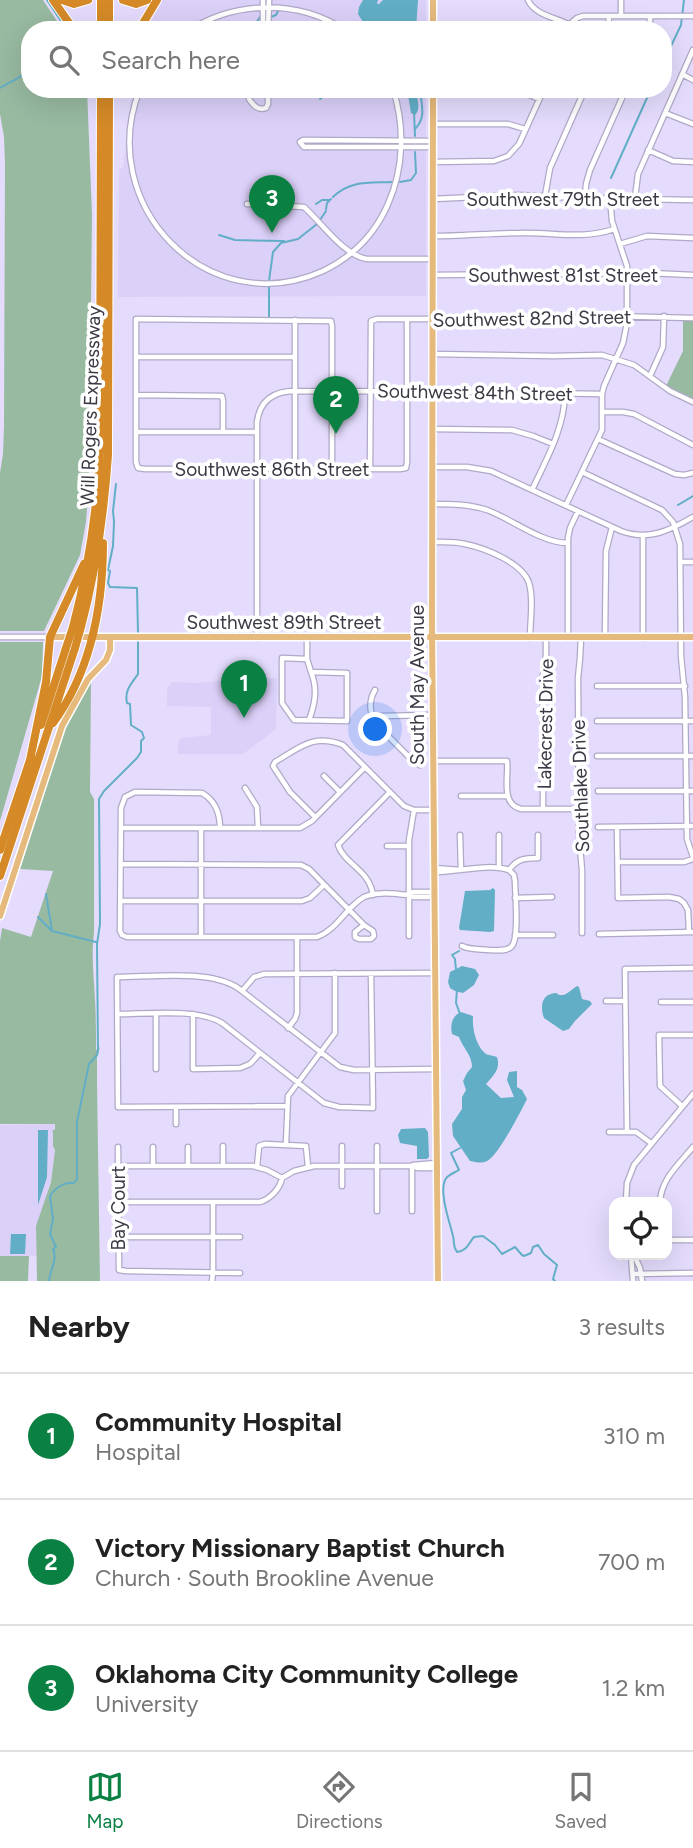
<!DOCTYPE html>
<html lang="en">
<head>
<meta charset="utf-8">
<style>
  body { margin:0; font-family:Figtree,sans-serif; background:#f2f2f2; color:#222 }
  .controls { position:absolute; right:21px; bottom:21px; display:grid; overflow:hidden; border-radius:14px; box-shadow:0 7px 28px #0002 }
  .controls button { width:63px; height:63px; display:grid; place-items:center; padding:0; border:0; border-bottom:2px solid #e0e0e0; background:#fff; color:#222; font:35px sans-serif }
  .you { position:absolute; left:376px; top:730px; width:24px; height:24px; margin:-18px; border:5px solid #fff; border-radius:50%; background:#1a73e8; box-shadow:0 0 0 10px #1a73e833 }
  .badge { display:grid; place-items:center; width:46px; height:46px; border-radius:50%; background:#0b8043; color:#fff; font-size:23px; font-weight:700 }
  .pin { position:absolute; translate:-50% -58px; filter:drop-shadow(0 2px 4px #0008) }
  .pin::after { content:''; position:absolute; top:37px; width:24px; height:21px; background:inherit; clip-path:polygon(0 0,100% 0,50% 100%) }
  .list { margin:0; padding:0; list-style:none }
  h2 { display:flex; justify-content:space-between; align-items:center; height:91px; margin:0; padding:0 28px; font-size:30px }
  h2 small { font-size:23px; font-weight:400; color:#767676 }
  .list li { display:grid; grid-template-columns:46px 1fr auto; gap:21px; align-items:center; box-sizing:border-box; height:126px; padding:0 28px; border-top:2px solid #e0e0e0 }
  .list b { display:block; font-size:26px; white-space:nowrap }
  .list p { margin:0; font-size:23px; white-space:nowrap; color:#767676 }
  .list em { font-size:23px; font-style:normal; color:#767676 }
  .icon { flex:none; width:38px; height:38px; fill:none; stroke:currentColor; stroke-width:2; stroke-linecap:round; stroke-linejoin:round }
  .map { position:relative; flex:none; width:693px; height:1281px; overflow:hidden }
  .search { position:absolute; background:#fff; box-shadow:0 7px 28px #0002; left:21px; right:21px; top:21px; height:77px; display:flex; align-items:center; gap:18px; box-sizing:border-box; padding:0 24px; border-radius:28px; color:#767676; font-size:26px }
  .sheet { height:469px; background:#fff }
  nav { display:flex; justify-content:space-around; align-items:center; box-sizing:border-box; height:98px; border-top:2px solid #e0e0e0; background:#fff; font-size:19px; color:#767676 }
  nav a { display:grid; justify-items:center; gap:4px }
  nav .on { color:#0b8043 }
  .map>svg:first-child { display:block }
</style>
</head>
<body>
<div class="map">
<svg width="693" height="1281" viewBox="0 0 693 1281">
  <rect width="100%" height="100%" fill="#e5dcfd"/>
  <path fill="#dbd0f8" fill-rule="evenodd" d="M163,0H426V30H146Z
    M132,89H426V296L118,297L119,169L123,168Z
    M277,678L276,729L243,754H178V743L181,738L211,735V707L167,706V689L172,682L197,683L236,679Z
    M55,1124L53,1132V1146L55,1149L52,1175L42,1211L36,1226V1256H0V1125ZM38,1130H47L38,1203Z"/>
  <path fill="#98baa1" d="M0,0H43L63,30H30V89H87L92,215L89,481L86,522L80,555L44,631H0V473L3,454L4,426L5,164L4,137L0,114Z
    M683,319L693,320V400L666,386L683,351Z
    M0,642H43L42,676L0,821Z
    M91,681L90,792L94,799V933C91,956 94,977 95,1000C96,1016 96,1033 96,1050L100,1047L97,1057V1083L100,1281H37L36,1226L51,1182L55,1150L53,1146V1132L52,1131L55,1129V1124H0V941L2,928L31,937L53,871L20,869L65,727Z
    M0,1256H29L28,1281H0Z"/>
  <path fill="#62aec7" d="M363,0H378L377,4H379L383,0H418L416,30H368L358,14L359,7Z
    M407,89H416C416,98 422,108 415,115L411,113Z
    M493,888L495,890L494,931L490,932L460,930L459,928L465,891L490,890Z
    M462,966L475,969L479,975L474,985L463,993L455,991L450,988L448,982L450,972Z
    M577,986L579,987L582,999L590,1001L592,1004L575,1021L569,1029L563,1031L544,1018C541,1010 540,997 551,994C561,991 553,995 563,995C568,994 572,989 577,986Z
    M461,1012L473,1016C472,1029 476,1046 486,1054C488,1055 495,1056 497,1057C501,1069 493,1076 486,1084L501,1098L514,1097L507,1080L509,1072L517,1071V1087L522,1090L527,1099C521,1111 498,1156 487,1161C481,1164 476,1162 470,1161L453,1136L452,1124L462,1109V1097L466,1090L463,1081L467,1073L472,1067C472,1055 463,1048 459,1037L452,1034C450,1024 452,1016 461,1012Z
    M425,1128L428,1132L429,1157L427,1159H417V1146L400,1143L398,1135L401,1129Z
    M38,1130H48L47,1177L38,1205Z
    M11,1234H26L25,1254H10Z"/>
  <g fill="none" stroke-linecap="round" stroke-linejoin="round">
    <path stroke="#62aec7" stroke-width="2" d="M47,0L67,30
      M271,17L276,15L278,11
      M253,28L260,17
      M663,63L681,25L684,0
      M0,88L18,78L30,69
      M320,99L334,89
      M414,112L415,136
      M415,129C427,117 421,104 420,89
      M611,178L651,89
      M400,182L411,180L416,173L415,152
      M333,197C350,180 369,183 392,182
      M316,204L322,200H330
      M326,209L327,203L331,199
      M320,220L326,211
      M219,235L235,240L284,241
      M269,317V281L273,252L281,243L298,239L317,224
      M116,484L113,511L114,522L113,546L108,570L110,571L108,583L110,587L137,588L138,633
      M678,505L693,496
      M46,894L52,931L96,942
      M38,917L52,931
      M456,970L455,959L452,955L459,951
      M457,989L456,1003L460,1014
      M460,1148L451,1153L459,1170C454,1173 447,1175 445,1180C439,1193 450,1223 453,1236C455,1243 452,1245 457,1252C467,1251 468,1244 474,1237L483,1236L495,1245L502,1254L515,1247L522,1255L524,1256L531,1253L533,1247L538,1245L544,1254L557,1265L553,1279L555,1281
      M49,1281C50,1269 58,1260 53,1249L56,1247L50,1234L53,1219L50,1196C55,1188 65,1181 74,1183L77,1179V1122L89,1064L97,1055L98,1050L97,944L100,924L99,799L104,791L137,758L141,752V741L144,738L142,732L131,725L130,704L127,703C124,690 132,683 138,674V642"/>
    <defs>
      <path id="minor" d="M528,0C535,15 554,17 568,24L569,30
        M621,0V16
        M569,25L577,18L583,16H693
        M190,30C237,0 299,0 345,30
        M263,30V0
        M268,30L269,0
        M608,30L609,16
        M650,30V16
        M682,74L693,80
        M140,89C94,204 207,323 323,271C352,257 375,234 388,204C404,168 405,126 393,89
        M254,89L249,95V99C253,105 258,111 266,108L268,104V89
        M516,89L539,99
        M565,89L582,96
        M665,113L693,124
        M433,124H508L525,129
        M432,141L303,140L300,142L304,147H433
        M648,150L673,161L693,162
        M433,162L494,161L508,156L519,144L544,89
        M545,196L550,168L585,89
        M585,198L586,184L590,170L626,89
        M635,198L638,174L693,50
        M433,199L518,195L579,198L693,200
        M247,204L304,207C322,223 343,255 367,259H433
        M433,236C462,236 492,233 521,233C554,232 582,240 614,229
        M620,244L647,236L693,238
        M433,275L650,273L693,275
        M432,354L553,356L602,355L634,365L670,391L693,402
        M136,357H295
        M650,376L663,347L664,316
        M137,395L222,396L223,401V432
        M602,412H623L634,414L693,445
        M432,429L512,430L533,436L553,444
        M136,432H257
        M598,439L675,474L684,475L693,473
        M433,467H467L491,471L621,531C648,541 669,531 693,517
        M295,469V320
        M332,469V326L331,321L136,319V462L138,468L145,469H400L406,468L407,462V319
        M370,469L371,321L377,319H428L438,317L554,319L608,316L693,318
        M582,472L662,510L673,522L680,544L681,656L685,697L687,839L693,857
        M532,490C547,458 564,429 565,394
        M432,504C451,504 469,504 487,510C512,519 541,543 568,543
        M566,505L602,430V394L604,386L623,343L627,323V266L612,221L610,198
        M432,542C444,542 454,541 465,544C485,548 523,563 529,583C534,599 530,621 530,638
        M680,562H693
        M0,637H49
        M605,637L606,551L612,527
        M257,638V422C260,400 274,391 295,391C397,391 500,392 602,394
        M568,638V538L570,528L578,511
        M581,638L580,658L578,678L579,835L582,870V933
        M643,638V536
        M307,659L282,658V703L294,720L347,721V673L311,672L307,659V638
        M597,686H685
        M375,690C368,702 369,713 377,725L413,761L420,765
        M373,718L381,716L433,715
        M309,720C315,704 318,689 311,672
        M597,721H693
        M597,756H693
        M433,761H507C509,777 500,804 521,809H578
        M324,776L340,792
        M245,788L257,807L258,828
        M598,791H693
        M461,796H508
        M543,809V676L546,655V638
        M315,817L290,792L273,766L275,762C299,748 313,733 343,745L404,806L414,810H434
        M598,827L693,826
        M617,827L618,898L669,897L679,899L684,903L688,910L689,932
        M121,828H300L312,821L365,767
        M220,828C220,814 216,801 202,793L135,792L125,797L121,808L120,931L122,935L127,937H317C337,930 346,907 364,897C377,891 395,894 409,895L413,897H435
        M460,835L461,870
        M499,835V868
        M387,846H409
        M618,862H684L693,859
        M121,864L301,865L309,869L364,925L373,931L374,936L371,939H359L355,937V932L364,925
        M434,868L460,870
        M509,870C517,859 524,858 538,858V835
        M434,872C457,872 488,863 509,870
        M410,894L413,892H435
        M373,895C369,869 345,865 338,845L390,792
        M515,898L552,897
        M121,901H302L310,898L324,885
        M599,934L693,932
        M515,935H553
        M409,936V840L414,810
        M201,937V828
        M462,946C471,950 479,949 489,950C496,950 505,952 511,947C520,940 515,894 515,881L514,875L509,870
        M242,991L254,977L264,974L435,973
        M606,1001H625
        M661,1002H693
        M118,1014C147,1014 198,1008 222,1023L324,1103L339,1107L373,1108L371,974
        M156,1014V1069
        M193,1014V1069L240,1068L250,1064L260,1053
        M288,1028L295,1019L297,1013V937
        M286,1106L118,1107L117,977C152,977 209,969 238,988L340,1067L354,1070L436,1069
        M682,1106L660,1086L659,1035H693
        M176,1107V1124
        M609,1132H636L651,1143
        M627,1132L625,969L693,968
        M286,1144L288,1096L335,1033V973
        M377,1146V1211
        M118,1147L119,1270L126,1271L240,1273
        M188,1147V1166
        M413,1165L437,1163
        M118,1166H253L267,1170L282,1178L294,1171L314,1166H412L418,1168H437
        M153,1166V1147
        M223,1166V1146
        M257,1167L259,1146L265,1144L306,1146L308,1167
        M342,1186V1146
        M118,1202H260C270,1199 280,1189 282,1178
        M626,1202L627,1183L634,1165L693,1094
        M660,1202C661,1179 679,1164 693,1147
        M412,1211V1166
        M118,1237H240
        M667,1240H693
        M631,1255L633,1281
        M634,1255L640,1268L642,1281
        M633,1274L693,1273
        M212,1281L213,1273V1202"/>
      <path id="major" d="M433,0V30
        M433,89L432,624L438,1281
        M50,637H693
        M0,916L62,726L88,679L106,660L110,650V638"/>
      <path id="highway" d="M53,0L74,30
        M62,0L74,4L88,0
        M101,0V30
        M109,0V30
        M123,0L136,4L147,0
        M139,30L157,0
        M73,627C88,570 97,512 100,453L101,89
        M81,627C96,571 104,513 108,455L109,89
        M53,723C91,671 103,606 103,543
        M41,725L66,648
        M30,760L46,682L50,637L84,564
        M0,850L31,757
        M0,876L75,648"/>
    </defs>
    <use href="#minor" stroke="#b0a8c7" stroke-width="7"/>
    <use href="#major" stroke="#fff" stroke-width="9"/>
    <use href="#highway" stroke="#fff" stroke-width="10"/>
    <use href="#minor" stroke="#fff" stroke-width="4.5"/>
    <use href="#major" stroke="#e6b97d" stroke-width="6"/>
    <use href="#highway" stroke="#d58a27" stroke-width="8"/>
    <defs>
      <path id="highway-bridge" d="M66,648L73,627
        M75,648L81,627"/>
    </defs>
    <use href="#highway-bridge" stroke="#fff" stroke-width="10" stroke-linecap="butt"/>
    <use href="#highway-bridge" stroke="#d58a27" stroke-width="8"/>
  </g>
  <g text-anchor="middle" stroke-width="7" stroke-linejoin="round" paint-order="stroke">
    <g font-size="19" fill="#3c3945" stroke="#fff">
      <text x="563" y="206">Southwest 79th Street</text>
      <text x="563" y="282">Southwest 81st Street</text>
      <text transform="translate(532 318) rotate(-1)" y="7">Southwest 82nd Street</text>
      <text transform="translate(475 392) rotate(1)" y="7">Southwest 84th Street</text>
      <text transform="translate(90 406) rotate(-88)" y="7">Will Rogers Expressway</text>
      <text x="272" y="476">Southwest 86th Street</text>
      <text x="284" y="629">Southwest 89th Street</text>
      <text transform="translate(417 685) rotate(-90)" y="7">South May Avenue</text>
      <text transform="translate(545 724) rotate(-89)" y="7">Lakecrest Drive</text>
      <text transform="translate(580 786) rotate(-92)" y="7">Southlake Drive</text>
      <text transform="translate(118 1208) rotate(-90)" y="7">Bay Court</text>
    </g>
  </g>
</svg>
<div class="controls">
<button><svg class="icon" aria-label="locate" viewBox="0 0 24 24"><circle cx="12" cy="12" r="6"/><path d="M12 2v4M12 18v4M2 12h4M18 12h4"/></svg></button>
</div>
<div class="you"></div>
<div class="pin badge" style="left:244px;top:718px">1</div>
<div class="pin badge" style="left:336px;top:434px">2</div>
<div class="pin badge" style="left:272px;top:233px">3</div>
<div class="search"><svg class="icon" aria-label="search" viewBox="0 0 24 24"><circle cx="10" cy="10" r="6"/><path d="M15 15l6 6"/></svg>Search here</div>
</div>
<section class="sheet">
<h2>Nearby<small>3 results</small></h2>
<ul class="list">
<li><span class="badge">1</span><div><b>Community Hospital</b><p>Hospital</p></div><em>310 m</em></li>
<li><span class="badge">2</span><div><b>Victory Missionary Baptist Church</b><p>Church · South Brookline Avenue</p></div><em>700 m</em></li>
<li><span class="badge">3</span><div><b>Oklahoma City Community College</b><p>University</p></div><em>1.2 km</em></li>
</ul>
</section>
<nav>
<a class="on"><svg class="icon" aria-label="map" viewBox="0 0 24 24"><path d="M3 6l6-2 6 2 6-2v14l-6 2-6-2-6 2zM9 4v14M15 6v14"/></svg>Map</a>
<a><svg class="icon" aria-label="directions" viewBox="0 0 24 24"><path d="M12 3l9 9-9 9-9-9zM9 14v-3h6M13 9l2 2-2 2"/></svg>Directions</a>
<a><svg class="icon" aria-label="saved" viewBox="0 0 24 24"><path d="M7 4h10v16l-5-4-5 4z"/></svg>Saved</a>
</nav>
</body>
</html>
